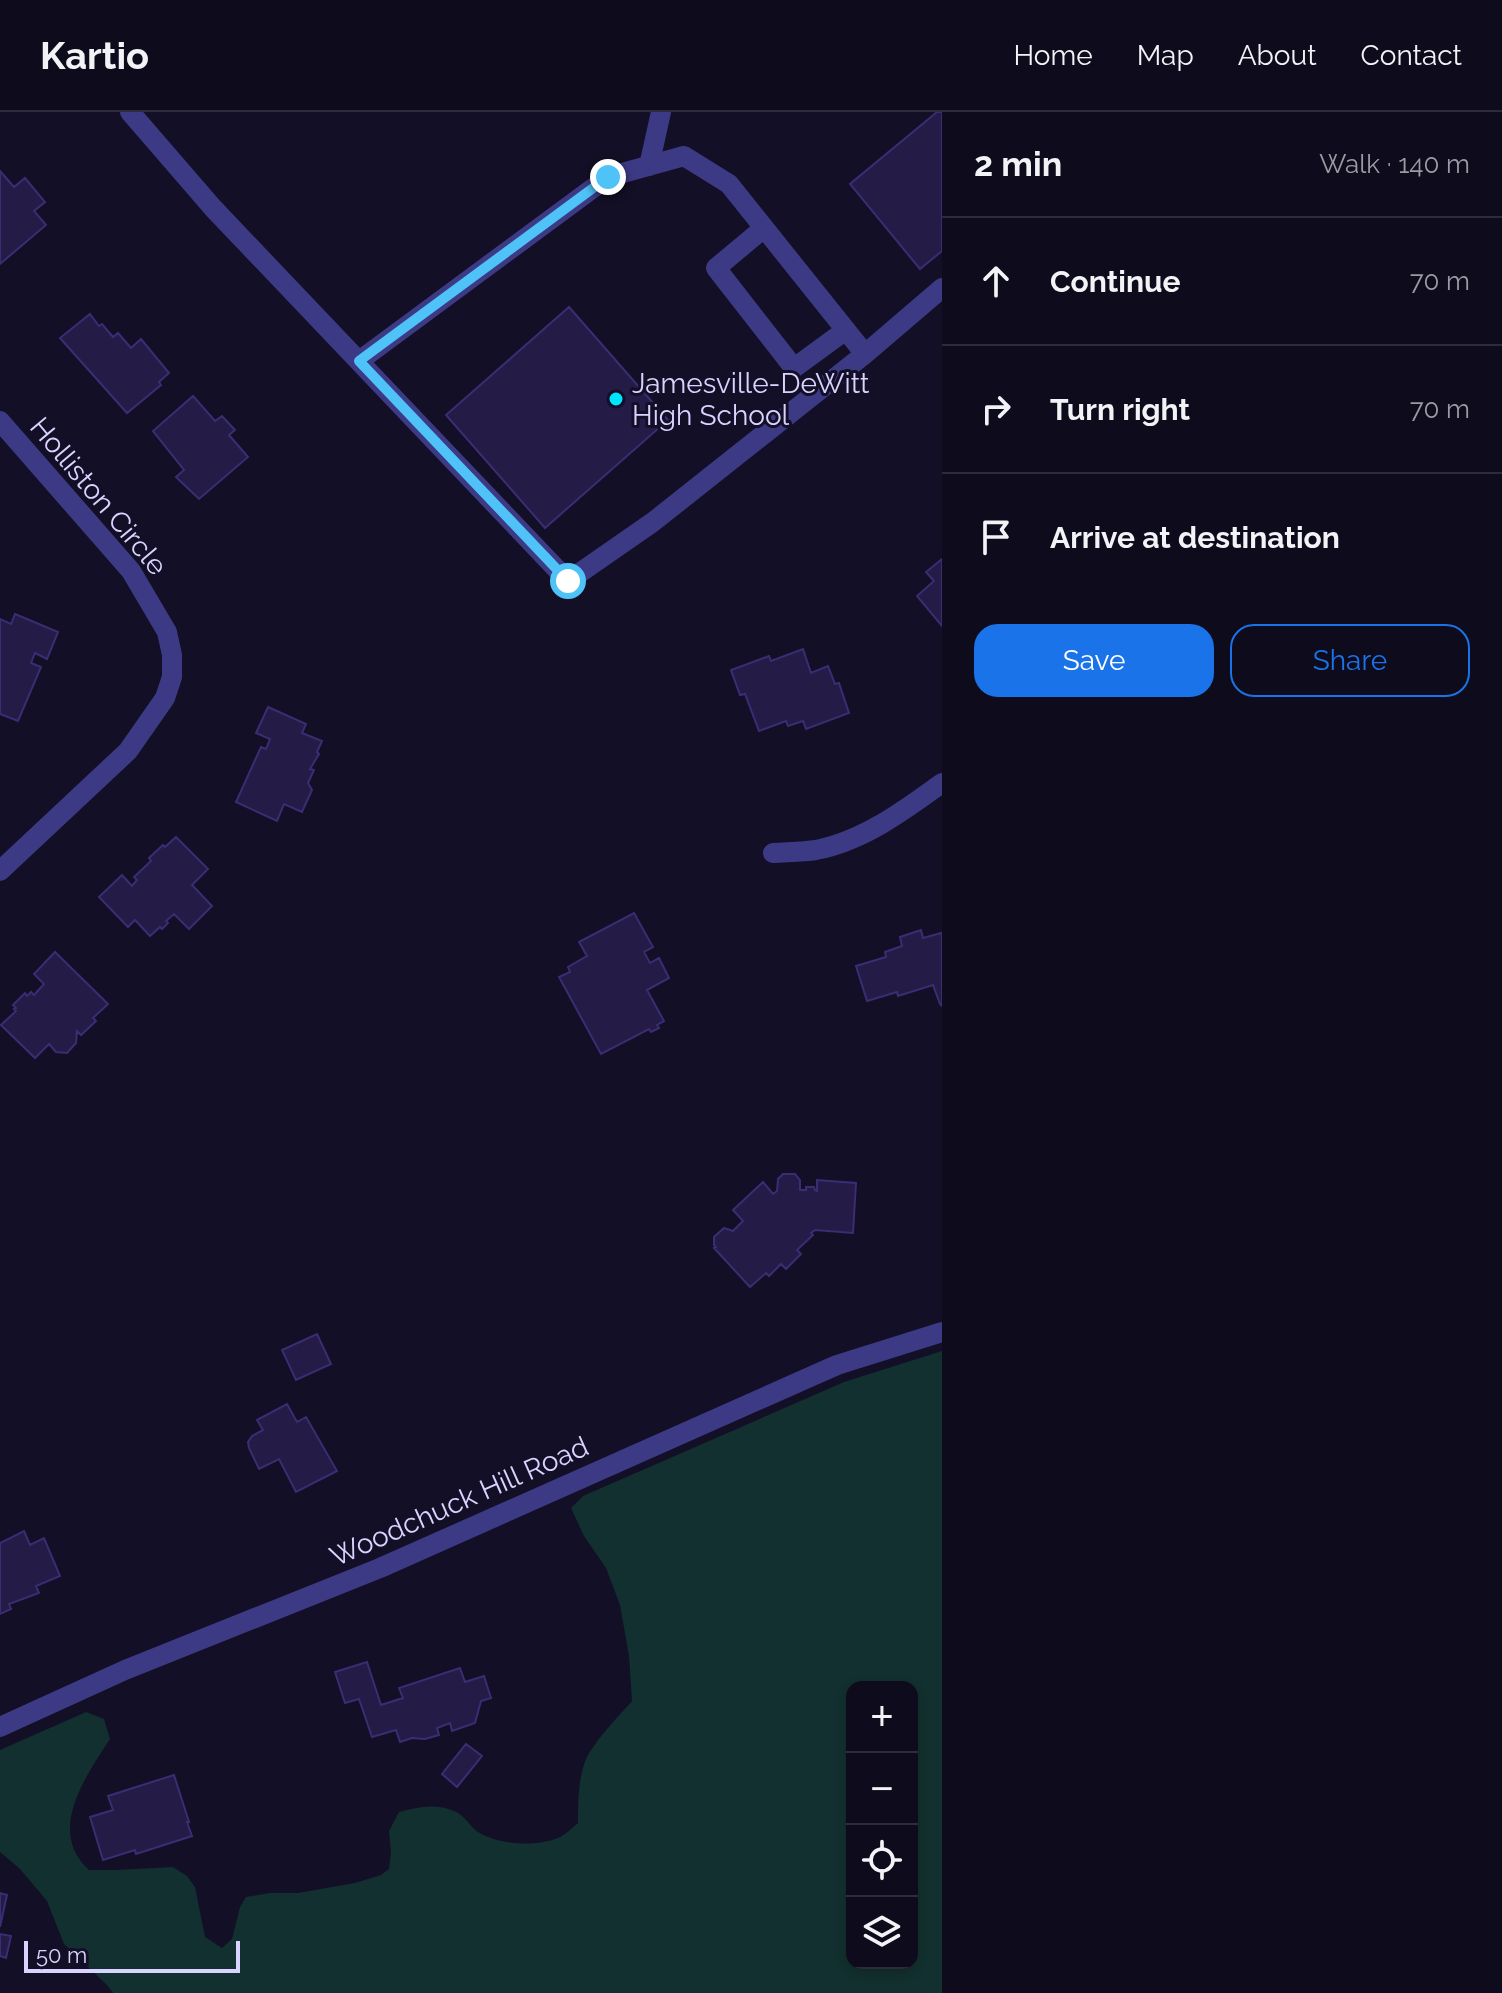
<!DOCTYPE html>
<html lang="en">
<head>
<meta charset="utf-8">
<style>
  body { margin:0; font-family:Raleway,sans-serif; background:#1c1929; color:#f1f3f6 }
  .controls { position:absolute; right:24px; bottom:24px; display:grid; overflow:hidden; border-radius:16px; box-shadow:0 4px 12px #0003 }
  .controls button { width:72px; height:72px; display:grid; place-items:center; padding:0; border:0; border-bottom:2px solid #2e2b3b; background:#0e0b1c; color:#f1f3f6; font:40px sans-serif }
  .scale { position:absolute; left:24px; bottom:20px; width:216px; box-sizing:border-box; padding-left:8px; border:4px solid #d9d4ff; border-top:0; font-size:22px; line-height:28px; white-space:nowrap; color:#d9d4ff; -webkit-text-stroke:6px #130f26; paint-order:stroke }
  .stop { position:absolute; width:24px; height:24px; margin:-18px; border:6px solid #4fc3f7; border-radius:50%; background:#fff }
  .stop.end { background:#4fc3f7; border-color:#fff; box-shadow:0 2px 8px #0008 }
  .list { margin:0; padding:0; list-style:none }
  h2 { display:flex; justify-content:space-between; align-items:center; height:104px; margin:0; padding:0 32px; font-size:34px }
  h2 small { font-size:26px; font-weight:400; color:#9b9ba3 }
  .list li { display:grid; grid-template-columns:52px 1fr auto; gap:24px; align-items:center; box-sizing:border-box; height:128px; padding:0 32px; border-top:2px solid #2e2b3b }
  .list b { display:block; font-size:30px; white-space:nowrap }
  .list em { font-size:26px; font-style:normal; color:#9b9ba3 }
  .actions { display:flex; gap:16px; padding:24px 32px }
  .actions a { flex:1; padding:18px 0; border:2px solid #1a73e8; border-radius:24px; text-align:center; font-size:28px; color:#1a73e8 }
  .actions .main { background:#1a73e8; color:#fff }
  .icon { flex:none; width:44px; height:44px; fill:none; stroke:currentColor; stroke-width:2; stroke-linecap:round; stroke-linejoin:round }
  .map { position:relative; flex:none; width:942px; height:1881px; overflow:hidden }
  header { display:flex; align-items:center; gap:48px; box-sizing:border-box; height:112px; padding:0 40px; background:#0e0b1c; border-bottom:2px solid #2e2b3b }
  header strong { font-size:38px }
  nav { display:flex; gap:44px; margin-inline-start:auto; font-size:28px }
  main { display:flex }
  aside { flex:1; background:#0e0b1c }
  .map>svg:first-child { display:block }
</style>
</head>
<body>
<header>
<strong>Kartio</strong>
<nav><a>Home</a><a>Map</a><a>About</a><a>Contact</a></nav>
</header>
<main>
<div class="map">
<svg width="942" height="1881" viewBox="0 0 942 1881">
  <rect width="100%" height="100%" fill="#130f26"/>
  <path fill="#12302f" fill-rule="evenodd" d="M942,1239V1881H113L107,1873L64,1832L47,1789L20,1757L0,1740V1638L86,1600L104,1607L110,1627C86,1664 46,1719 89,1758H116L173,1755L187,1764L195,1775L205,1825L222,1836L232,1827L240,1795L246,1785L270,1781H298L355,1771L381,1763L389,1757L391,1741L389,1719L399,1700C417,1695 436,1691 454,1699C465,1703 469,1714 478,1720C499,1733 535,1735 558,1726C565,1723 572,1716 578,1711C578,1691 578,1661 588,1643C600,1623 617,1606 632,1589L629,1544L620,1493L606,1456L584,1424L571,1396L583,1384L844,1270ZM912,1575V1851H852V1575Z"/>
  <path fill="#241b47" stroke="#3b2d73" stroke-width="2" d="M937,0H942V139L920,157L850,72Z
    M0,59L14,75L25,66L45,90L34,99L46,113L0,152Z
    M569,195L668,308L545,416L446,303Z
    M90,202L99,214L102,212L113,225L118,221L131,236L141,227L169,261L159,270L161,273L127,301L60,226Z
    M193,284L215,309L222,304L235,318L229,323L248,345L199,387L176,365L184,358L153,319Z
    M942,447V514L917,484L934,469L926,460Z
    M15,502L58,520L47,547L35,541L31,551L41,555L18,609L0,602V507L11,512Z
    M803,537L811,561L828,554L835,572L839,571L849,601L806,617L803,609L788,614L786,609L759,619L745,582L740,583L731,558L769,544L771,549Z
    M268,595L306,612L302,621L322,629L317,640L319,642L310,657L314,658L308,671L312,678L302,700L284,692L277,709L236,690L261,635L266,637L270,627L256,621Z
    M176,725L208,757L192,773L212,794L189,817L174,802L166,809L168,811L162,817L160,815L150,824L135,808L128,815L99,785L122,763L132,774L137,768L134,765L151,749L149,746L163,733L165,735Z
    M634,801L653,835L644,840L650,851L659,846L669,866L647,878L664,909L657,913L659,916L651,920L649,917L601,942L559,865L570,860L568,855L587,844L579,830Z
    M921,818L923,826L941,821L942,824V894L940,892L933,873L898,884L897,880L867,889L856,854L886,845L885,840L902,834L900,825Z
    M55,840L108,892L93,906L96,909L81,923L77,919L76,931L67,941L56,940L49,932L35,946L1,913L16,899L14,897L16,896L13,893L25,881L27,884L31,880L34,883L44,872L34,862Z
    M783,1062H795L800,1068V1078H806V1075H814L815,1078L817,1079V1068L856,1071L853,1121L815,1118L811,1121L813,1123L797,1138L801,1142L786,1157L781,1152L769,1164L766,1161L750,1175L714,1136L716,1135L714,1133V1125L724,1116L733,1119L743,1109L733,1098L763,1070L773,1082L777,1079L778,1067Z
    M317,1222L331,1252L296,1268L282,1238Z
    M287,1292L297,1310L306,1305L337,1359L296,1380L279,1347L259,1357L249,1336L248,1330L252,1324L263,1318L257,1308Z
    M24,1419L30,1433L44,1426L60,1464L36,1474L39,1481L9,1492L11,1497L0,1502V1431Z
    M367,1550L381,1593L403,1586L399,1576L460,1556L465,1570L484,1564L491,1586L481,1589L475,1611L452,1619L450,1611L437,1616L439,1623L425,1627L412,1626L400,1630L396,1618L372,1625L359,1587L345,1591L335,1560Z
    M466,1632L482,1644L457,1675L442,1662Z
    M174,1663L189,1710H187L192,1724L136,1742L135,1738L103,1748L90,1705L113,1698L108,1684Z
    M0,1781L7,1783L0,1815Z
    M0,1822L11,1824L6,1846L0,1844Z"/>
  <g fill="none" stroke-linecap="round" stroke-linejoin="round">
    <path stroke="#3d3a85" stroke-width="20" d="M130,0L213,96L568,469L653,410L865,242
      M649,54L661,0
      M764,116L716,156L794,256L846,218
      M359,249L608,65L684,44L729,72L865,242L942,176
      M0,309L131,459L167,520L172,543V565L165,586L128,639L0,759
      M773,741C787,740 802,740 816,738C863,729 905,698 942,671
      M0,1615L125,1558L380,1456L837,1253L942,1220"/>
  </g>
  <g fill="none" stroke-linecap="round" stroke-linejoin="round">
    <path stroke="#4fc3f7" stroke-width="10" d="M568,469L359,249L608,65"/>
  </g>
  <circle fill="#00e5ff" stroke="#130f26" stroke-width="3" cx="616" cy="287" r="8"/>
  <g text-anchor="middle" stroke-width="6" stroke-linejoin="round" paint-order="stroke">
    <g font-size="28" fill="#d9d4ff" stroke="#130f26" text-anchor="start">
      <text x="632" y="281">Jamesville-DeWitt<tspan x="632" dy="32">High School</tspan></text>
    </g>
    <g font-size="28" fill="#d9d4ff" stroke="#130f26">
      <text transform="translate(99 384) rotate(50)" y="10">Holliston Circle</text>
      <text transform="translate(459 1389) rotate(-24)" y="10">Woodchuck Hill Road</text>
    </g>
  </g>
</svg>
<div class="controls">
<button>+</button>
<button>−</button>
<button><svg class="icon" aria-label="locate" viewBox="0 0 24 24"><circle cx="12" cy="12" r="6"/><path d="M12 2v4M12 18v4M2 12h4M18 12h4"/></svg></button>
<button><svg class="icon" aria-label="layers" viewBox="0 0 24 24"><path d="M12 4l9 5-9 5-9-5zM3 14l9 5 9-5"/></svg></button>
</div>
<div class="scale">50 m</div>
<div class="stop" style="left:568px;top:469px"></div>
<div class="stop end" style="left:608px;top:65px"></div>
</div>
<aside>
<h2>2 min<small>Walk · 140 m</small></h2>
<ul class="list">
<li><svg class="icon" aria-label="ahead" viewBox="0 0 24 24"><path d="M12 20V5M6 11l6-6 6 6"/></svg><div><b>Continue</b></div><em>70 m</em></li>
<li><svg class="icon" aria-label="right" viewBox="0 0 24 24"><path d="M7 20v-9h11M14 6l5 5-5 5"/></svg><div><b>Turn right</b></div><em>70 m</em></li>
<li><svg class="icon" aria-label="arrive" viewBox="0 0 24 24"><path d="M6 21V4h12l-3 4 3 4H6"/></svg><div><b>Arrive at destination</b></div></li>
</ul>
<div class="actions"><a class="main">Save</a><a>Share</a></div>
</aside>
</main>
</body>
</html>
